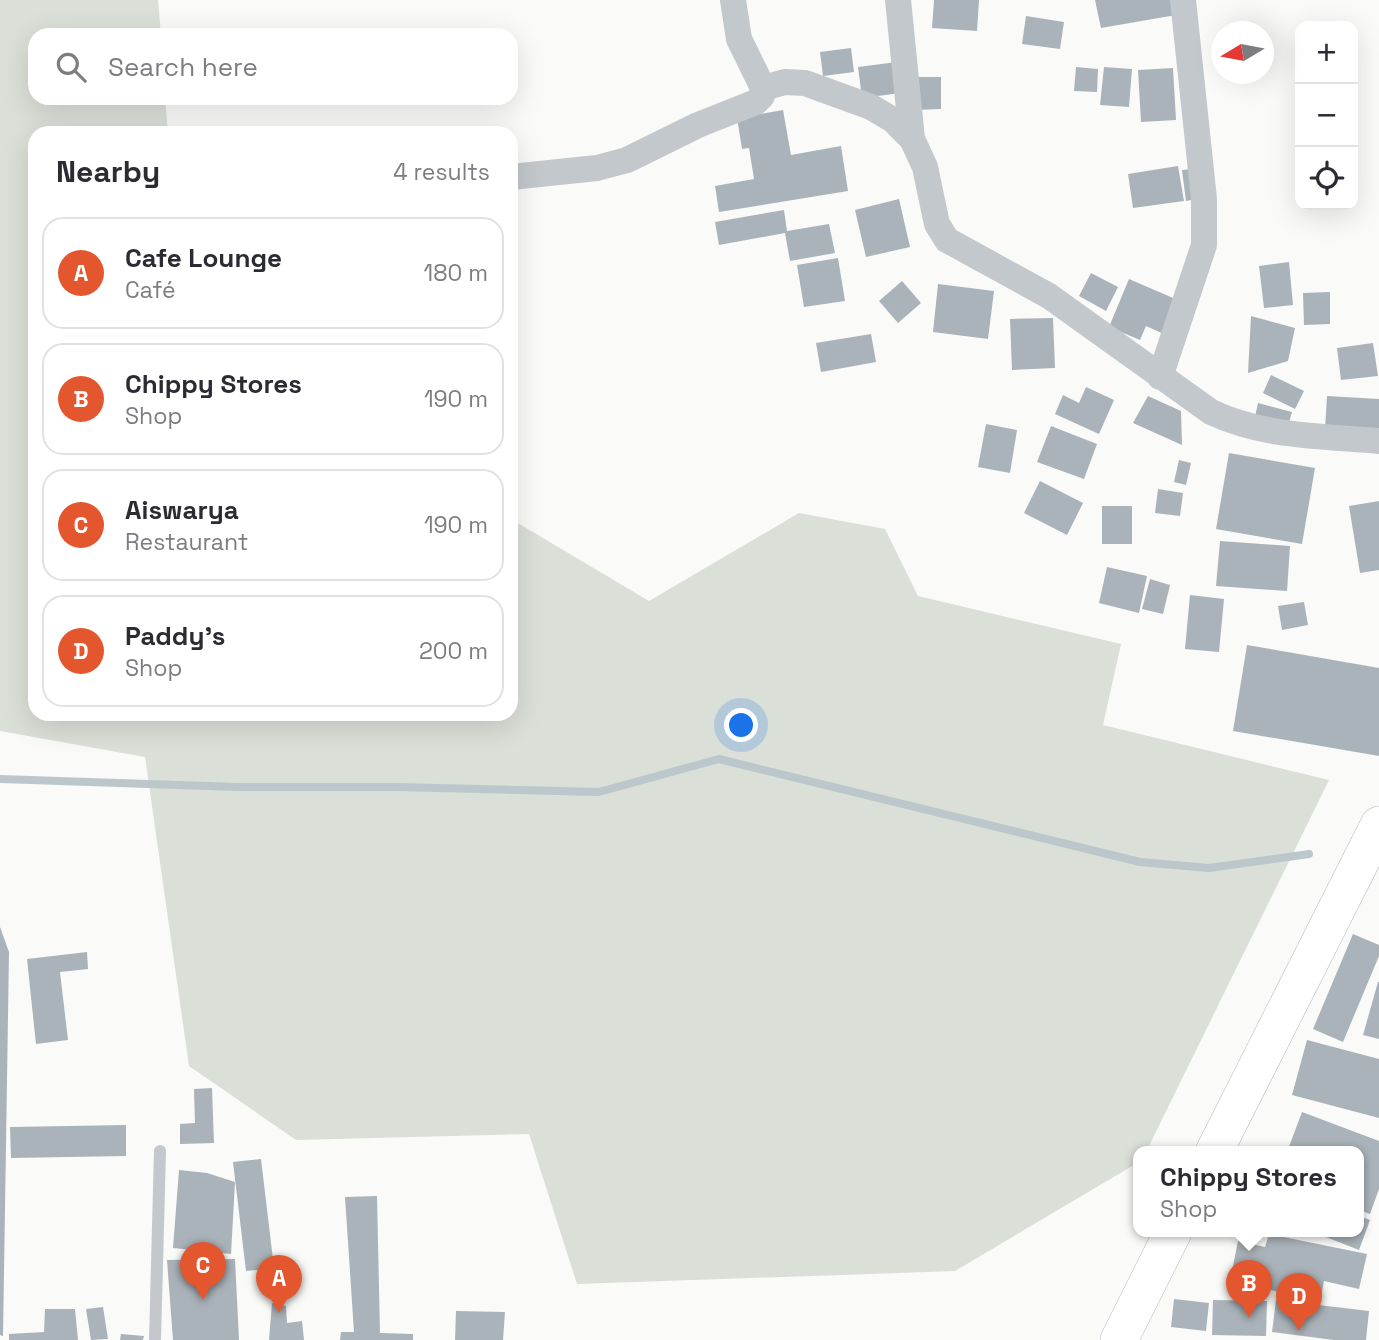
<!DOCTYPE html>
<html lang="en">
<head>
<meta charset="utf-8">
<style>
  body { margin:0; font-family:"Space Grotesk",sans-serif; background:#f2f2f3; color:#2b2b33 }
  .controls { position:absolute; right:21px; top:21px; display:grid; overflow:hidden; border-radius:14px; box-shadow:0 7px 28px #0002 }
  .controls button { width:63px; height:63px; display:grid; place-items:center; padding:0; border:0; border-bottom:2px solid #e1e1e2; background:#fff; color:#2b2b33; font:35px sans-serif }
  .compass { position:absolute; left:1211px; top:21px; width:63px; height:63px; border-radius:50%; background:#fff; box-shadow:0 7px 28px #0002; rotate:260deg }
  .you { position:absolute; left:742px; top:726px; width:24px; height:24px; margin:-18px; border:5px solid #fff; border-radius:50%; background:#1a73e8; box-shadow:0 0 0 10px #1a73e833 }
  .badge { display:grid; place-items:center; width:46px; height:46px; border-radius:50%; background:#e4572e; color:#fff; font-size:23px; font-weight:700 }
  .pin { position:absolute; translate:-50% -58px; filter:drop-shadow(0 2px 4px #0008) }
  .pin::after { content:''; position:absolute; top:37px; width:24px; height:21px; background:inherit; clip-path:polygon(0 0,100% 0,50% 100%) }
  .popup { position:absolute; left:1133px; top:1146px; width:231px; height:91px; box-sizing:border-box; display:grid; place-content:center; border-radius:14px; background:#fff; filter:drop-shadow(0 2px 5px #0005); font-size:23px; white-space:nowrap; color:#7c7c81 }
  .popup b { font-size:26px; color:#2b2b33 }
  .popup::after { content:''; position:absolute; left:50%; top:100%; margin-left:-14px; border:14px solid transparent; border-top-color:#fff }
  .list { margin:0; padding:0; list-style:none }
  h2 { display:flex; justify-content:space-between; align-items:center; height:91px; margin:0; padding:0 28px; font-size:30px }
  h2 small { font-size:23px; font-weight:400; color:#7c7c81 }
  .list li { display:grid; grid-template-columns:46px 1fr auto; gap:21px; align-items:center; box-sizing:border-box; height:112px; margin:0 14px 14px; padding:0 14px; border:2px solid #e1e1e2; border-radius:21px }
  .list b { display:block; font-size:26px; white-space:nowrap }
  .list p { margin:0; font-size:23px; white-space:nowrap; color:#7c7c81 }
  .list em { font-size:23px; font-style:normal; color:#7c7c81 }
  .icon { flex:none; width:38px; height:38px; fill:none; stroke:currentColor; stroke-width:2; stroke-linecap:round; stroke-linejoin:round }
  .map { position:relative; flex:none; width:1379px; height:1340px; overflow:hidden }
  .search { position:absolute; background:#fff; box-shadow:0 7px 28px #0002; left:28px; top:28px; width:490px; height:77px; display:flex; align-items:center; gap:18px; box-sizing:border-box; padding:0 24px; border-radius:21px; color:#7c7c81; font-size:26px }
  .panel { position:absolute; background:#fff; box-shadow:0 7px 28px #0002; left:28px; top:126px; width:490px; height:595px; border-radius:21px }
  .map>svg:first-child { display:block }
</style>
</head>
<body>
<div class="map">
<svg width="1379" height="1340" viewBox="0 0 1379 1340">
  <rect width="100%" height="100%" fill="#fafaf8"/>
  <path fill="#dadfd7" d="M0,0H158L161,35H35V98H165L168,133H35V714H511V519L649,601L799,513L885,529L918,596L1121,644L1103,725L1329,780L1146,1152H1139V1162L955,1271L577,1284L529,1134L296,1140L189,1066L145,757L0,731Z"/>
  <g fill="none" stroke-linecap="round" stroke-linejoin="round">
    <path stroke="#bbc7cb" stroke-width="8" d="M0,779L237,787H398L599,792L719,759L1140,862L1209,868L1309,854"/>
  </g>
  <path fill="#aab3b9" d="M934,0H979L977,31L932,28Z
    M1095,0H1174L1176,15L1101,28Z
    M1026,16L1064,22L1060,49L1022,44Z
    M851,48L854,72L823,76L820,52Z
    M897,62L901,93L862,98L858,67Z
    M1076,67L1098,69L1097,92L1074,91Z
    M1104,67L1132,69L1129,107L1100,105Z
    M1173,68L1176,120L1141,122L1138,70Z
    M913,77H941V109L913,110Z
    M783,110L791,155L841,146L848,191L719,212L715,186L754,179L749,148L742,149L737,118Z
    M1178,166L1184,201L1133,208L1128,174Z
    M1193,169L1197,199L1186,201L1182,170Z
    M899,199L910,247L866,257L855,210Z
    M784,210L787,231L829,224L835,253L790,261L785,233L719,245L715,222Z
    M838,258L845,301L804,307L797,265Z
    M1289,262L1293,305L1264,308L1259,266Z
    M1091,273L1118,287L1106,311L1079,296Z
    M1129,279L1180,301L1166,335L1146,326L1140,340L1109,327Z
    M902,281L921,303L898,323L879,301Z
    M938,284L994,291L988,339L933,332Z
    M1330,292V324L1304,325L1303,293Z
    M1251,316L1295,328L1288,361L1248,373Z
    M1053,318L1055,368L1012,370L1010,319Z
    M871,334L876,362L821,372L816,343Z
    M1373,343L1378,376L1341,380L1337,348Z
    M1271,375L1304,391L1295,409L1263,393Z
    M1086,387L1114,400L1099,434L1055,414L1063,395L1079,403Z
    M1148,396L1181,411L1182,445L1133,423Z
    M1327,396L1379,399V433L1325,429Z
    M1258,403L1292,412L1288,426L1255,417Z
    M986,424L1017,430L1010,473L978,467Z
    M1051,426L1097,444L1084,479L1037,462Z
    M1229,453L1315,468L1302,544L1216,529Z
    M1179,460L1191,463L1186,485L1174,482Z
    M1040,481L1083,503L1067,535L1024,513Z
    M1158,489L1183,493L1180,516L1155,513Z
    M1379,501V570L1360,573L1349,506Z
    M1102,506H1132V544H1102Z
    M1220,541L1290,546L1287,591L1216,586Z
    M1107,567L1147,576L1139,613L1099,603Z
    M1150,579L1170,585L1163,614L1142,609Z
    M1190,595L1224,599L1219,652L1185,649Z
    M1304,602L1308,625L1282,630L1278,606Z
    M1247,645L1379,668V756L1233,731Z
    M0,927L9,952L3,1336L0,1335Z
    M1353,934L1379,945V956L1343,1042L1313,1029Z
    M87,952L88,969L60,972L68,1040L36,1044L27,959Z
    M1378,982H1379V1039L1363,1035Z
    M1307,1040L1379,1059V1118L1292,1095Z
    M212,1088L214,1143L180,1144V1124L195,1123L194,1089Z
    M1302,1112L1379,1141V1189L1370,1214L1359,1210V1152H1287Z
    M126,1125V1156L11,1158L10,1127Z
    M261,1159L274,1268L246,1271L233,1162Z
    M179,1170L207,1173L235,1182L231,1254L173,1248Z
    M377,1196L380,1333L413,1334V1340H340L341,1332H354L345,1197Z
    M1359,1216L1370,1220L1359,1250L1313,1232H1359Z
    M1269,1234L1367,1254L1359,1289L1324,1281L1320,1301L1230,1281L1238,1241L1265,1247Z
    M235,1259L239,1340H173L167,1260Z
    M1174,1299L1209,1303L1206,1331L1171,1327Z
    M1213,1300L1267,1301L1266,1336L1212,1335Z
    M1276,1300L1369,1311L1366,1340H1334L1272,1332Z
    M272,1303L286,1306L287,1323L302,1321L304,1340H269Z
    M103,1307L108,1339L91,1340L86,1309Z
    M45,1309H75L78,1340H9V1334L44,1332Z
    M456,1311L505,1312L503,1340H455Z
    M121,1334L144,1336L143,1340H120Z"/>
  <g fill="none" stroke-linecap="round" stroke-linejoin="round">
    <defs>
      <path id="secondary" d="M1214,1152L1379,825
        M1119,1340L1173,1232"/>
    </defs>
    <use href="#secondary" stroke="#b3babf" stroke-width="38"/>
    <path stroke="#c3c8cc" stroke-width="12" d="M155,1340L160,1151"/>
    <path stroke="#c3c8cc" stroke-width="26" d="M898,0L912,139L925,167L937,224L947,240L1049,296L1211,412C1264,437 1321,436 1379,441
      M763,88L785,82L805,83L871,107L893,120L912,139
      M511,177L597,168L627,160L698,125L756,102L762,96L763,88L739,39L733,0
      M1160,377L1204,245V199L1183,0"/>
    <use href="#secondary" stroke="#fff" stroke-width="37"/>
  </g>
</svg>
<div class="controls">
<button>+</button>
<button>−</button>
<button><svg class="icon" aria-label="locate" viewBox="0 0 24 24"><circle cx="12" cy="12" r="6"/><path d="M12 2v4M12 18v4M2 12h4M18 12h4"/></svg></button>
</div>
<svg class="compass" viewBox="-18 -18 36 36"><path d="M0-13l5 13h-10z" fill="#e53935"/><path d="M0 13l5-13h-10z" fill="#7c7c81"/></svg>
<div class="you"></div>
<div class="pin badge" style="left:279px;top:1313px">A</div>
<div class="pin badge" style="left:1249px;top:1318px">B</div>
<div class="popup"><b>Chippy Stores</b>Shop</div>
<div class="pin badge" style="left:203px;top:1300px">C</div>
<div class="pin badge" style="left:1299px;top:1331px">D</div>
<div class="search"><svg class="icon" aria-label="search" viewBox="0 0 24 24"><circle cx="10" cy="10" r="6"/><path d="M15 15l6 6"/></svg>Search here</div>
<section class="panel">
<h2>Nearby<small>4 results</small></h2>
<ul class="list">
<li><span class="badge">A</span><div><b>Cafe Lounge</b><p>Café</p></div><em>180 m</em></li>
<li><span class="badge">B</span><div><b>Chippy Stores</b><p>Shop</p></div><em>190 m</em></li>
<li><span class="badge">C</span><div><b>Aiswarya</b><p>Restaurant</p></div><em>190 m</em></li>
<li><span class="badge">D</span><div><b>Paddy's</b><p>Shop</p></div><em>200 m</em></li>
</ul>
</section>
</div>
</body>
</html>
